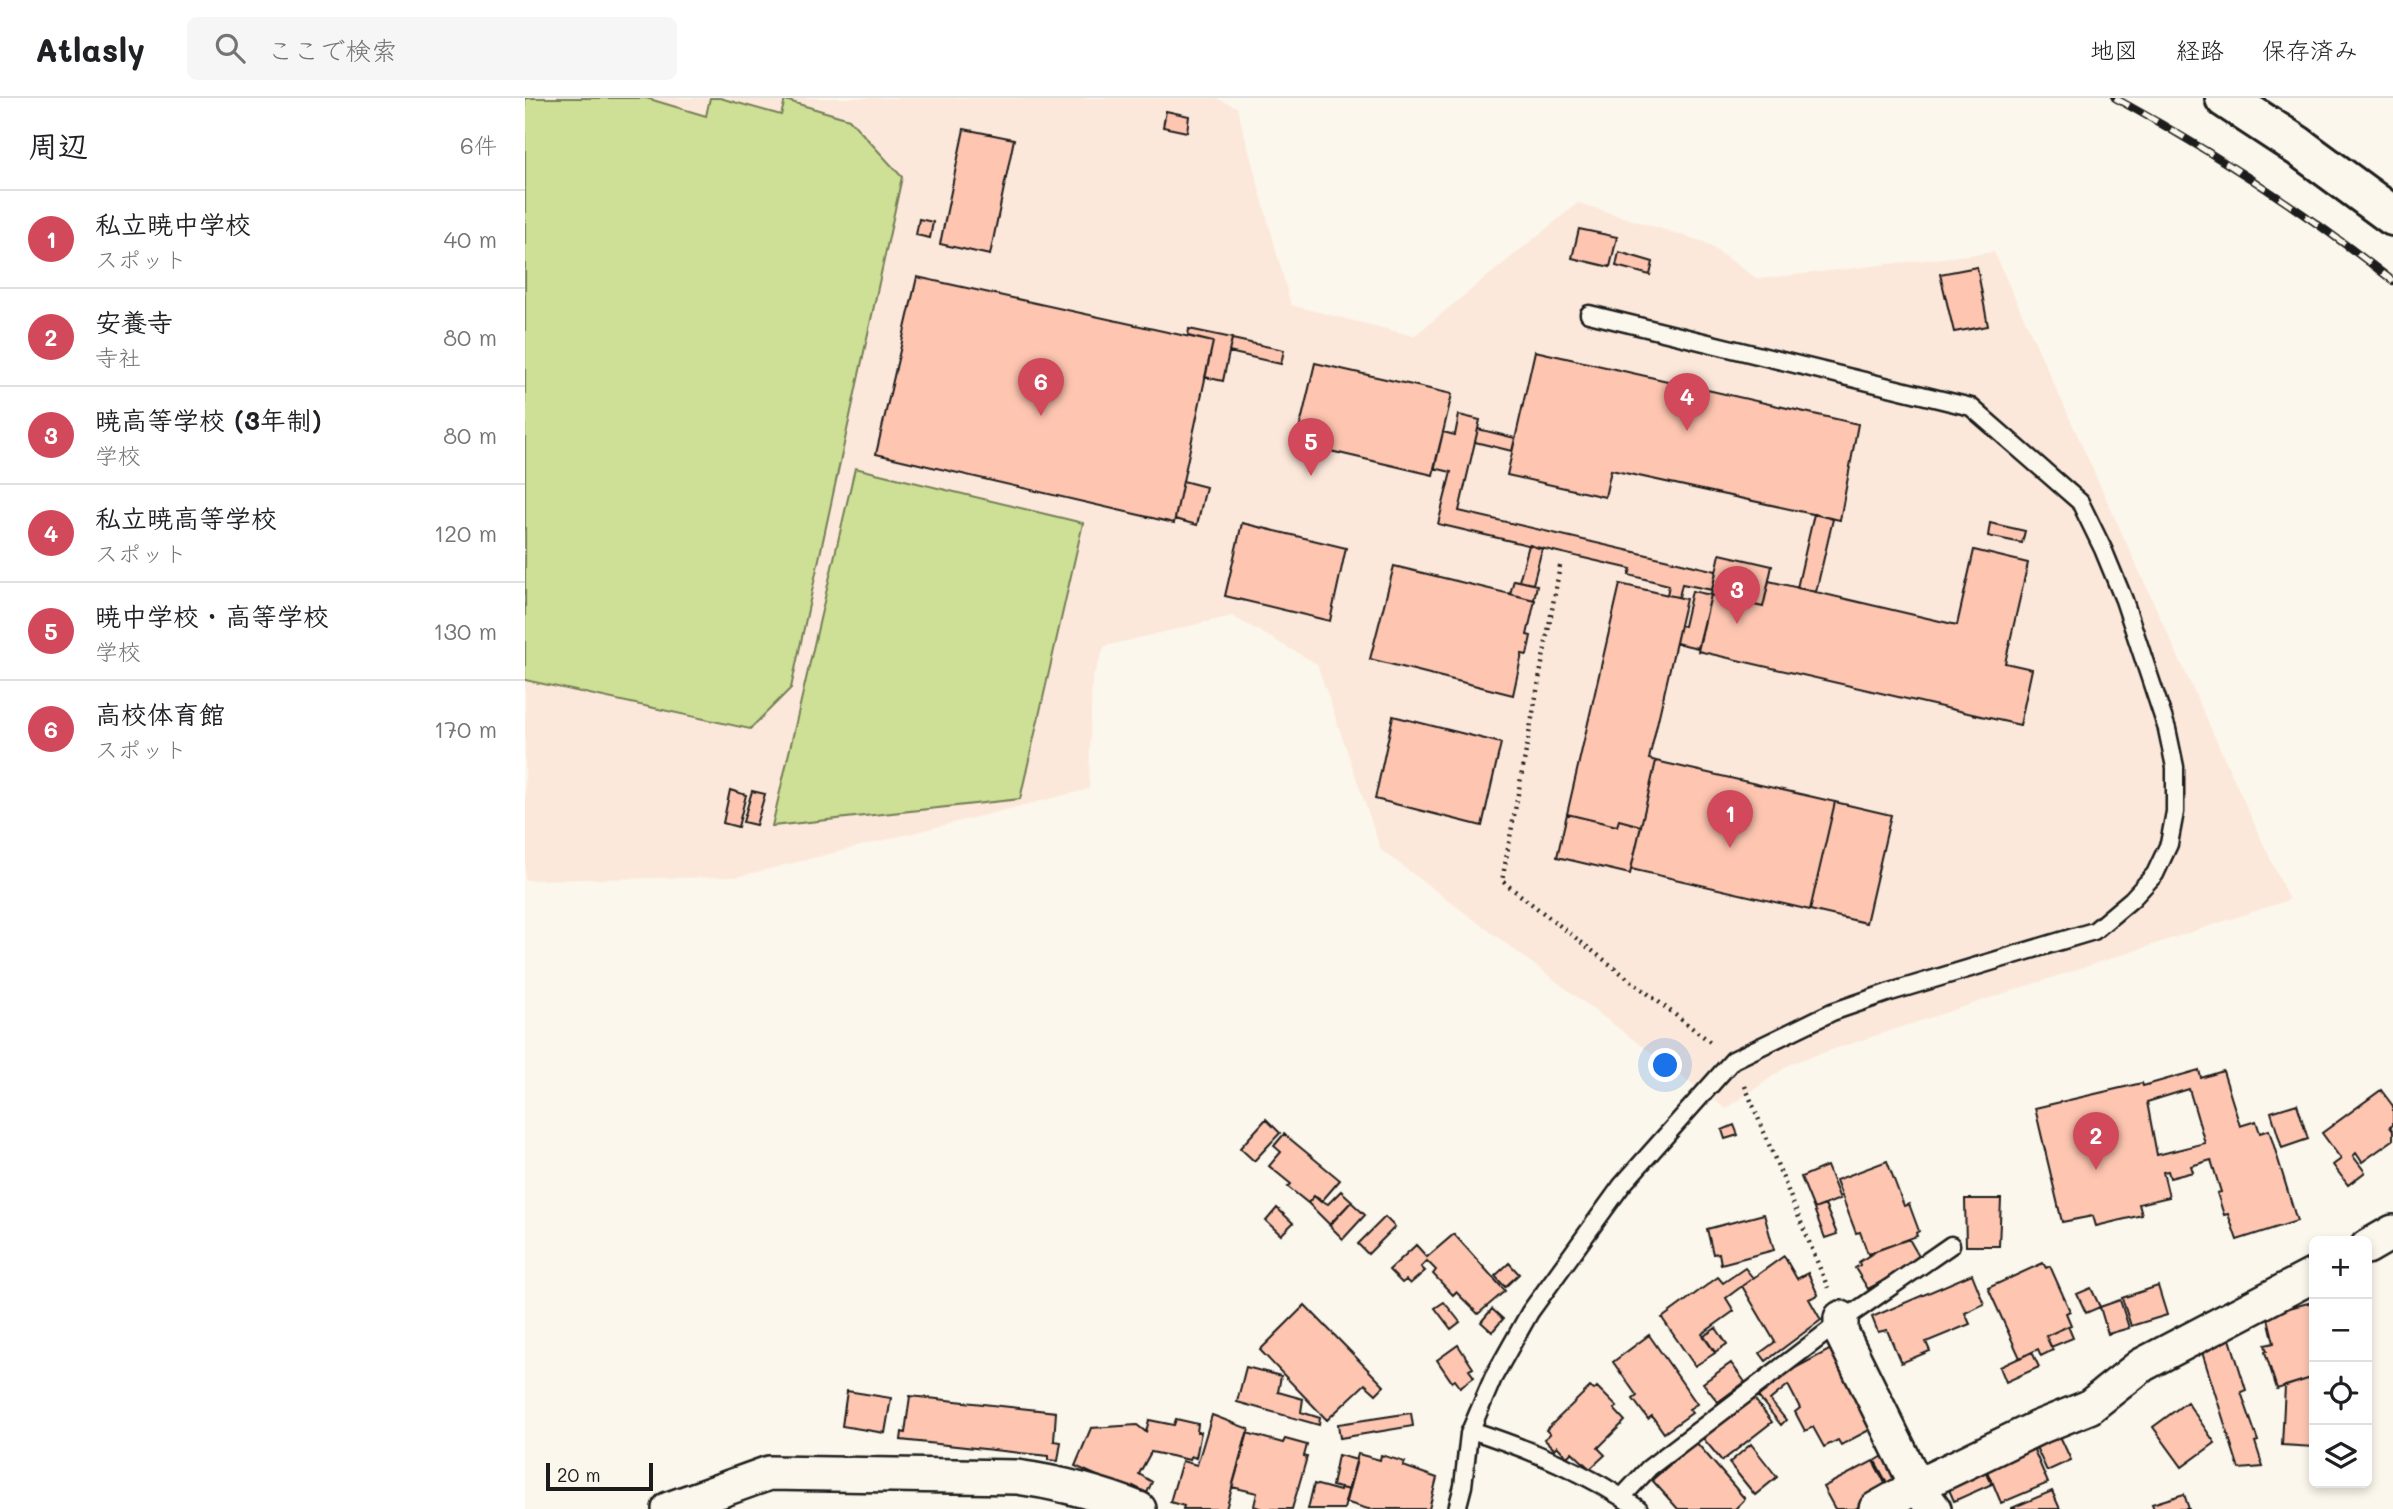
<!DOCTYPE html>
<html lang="ja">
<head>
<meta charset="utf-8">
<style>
  body { margin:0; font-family:Mali,"Klee One",sans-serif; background:#f6f6f6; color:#202124 }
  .controls { position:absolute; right:21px; bottom:21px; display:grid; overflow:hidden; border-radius:10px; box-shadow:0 4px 10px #0003 }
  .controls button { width:63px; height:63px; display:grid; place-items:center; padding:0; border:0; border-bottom:2px solid #e0e0e0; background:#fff; color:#202124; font:35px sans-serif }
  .scale { position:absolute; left:21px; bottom:18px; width:107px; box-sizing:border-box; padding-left:7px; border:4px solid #1c1c1c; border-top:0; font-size:19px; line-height:24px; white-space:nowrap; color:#1c1c1c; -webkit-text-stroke:5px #fbf7ec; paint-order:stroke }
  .you { position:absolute; left:1141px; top:968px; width:24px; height:24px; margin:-18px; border:5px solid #fff; border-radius:50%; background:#1a73e8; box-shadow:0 0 0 10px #1a73e833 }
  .badge { display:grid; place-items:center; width:46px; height:46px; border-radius:50%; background:#d1495b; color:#fff; font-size:23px; font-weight:700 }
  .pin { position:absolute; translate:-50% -58px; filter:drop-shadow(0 2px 4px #0008) }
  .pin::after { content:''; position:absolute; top:37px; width:24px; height:21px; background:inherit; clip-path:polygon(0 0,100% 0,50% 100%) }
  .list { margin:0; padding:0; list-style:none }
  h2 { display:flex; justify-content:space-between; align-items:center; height:91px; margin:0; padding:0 28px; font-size:30px }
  h2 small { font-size:23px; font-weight:400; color:#757577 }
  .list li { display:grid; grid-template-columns:46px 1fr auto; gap:21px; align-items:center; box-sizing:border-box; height:98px; padding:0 28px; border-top:2px solid #e0e0e0 }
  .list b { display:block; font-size:26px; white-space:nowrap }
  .list p { margin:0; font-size:23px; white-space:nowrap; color:#757577 }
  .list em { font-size:23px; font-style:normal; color:#757577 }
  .icon { flex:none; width:38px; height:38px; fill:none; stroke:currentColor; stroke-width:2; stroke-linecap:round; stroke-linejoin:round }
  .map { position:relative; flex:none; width:1868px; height:1411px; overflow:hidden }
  header { display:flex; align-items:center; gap:42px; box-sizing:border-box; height:98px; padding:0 35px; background:#fff; border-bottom:2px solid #e0e0e0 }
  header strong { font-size:33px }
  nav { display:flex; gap:38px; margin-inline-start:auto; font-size:24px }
  .search { width:490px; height:63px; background:#f6f6f6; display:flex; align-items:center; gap:18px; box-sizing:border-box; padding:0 24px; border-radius:10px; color:#757577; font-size:26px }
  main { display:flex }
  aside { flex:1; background:#fff }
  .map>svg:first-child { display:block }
</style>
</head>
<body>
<header>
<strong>Atlasly</strong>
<div class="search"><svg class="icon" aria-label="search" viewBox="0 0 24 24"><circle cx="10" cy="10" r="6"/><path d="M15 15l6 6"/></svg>ここで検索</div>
<nav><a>地図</a><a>経路</a><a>保存済み</a></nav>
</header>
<main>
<aside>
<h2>周辺<small>6件</small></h2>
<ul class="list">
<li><span class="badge">1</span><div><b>私立暁中学校</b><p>スポット</p></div><em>40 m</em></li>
<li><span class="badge">2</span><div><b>安養寺</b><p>寺社</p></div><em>80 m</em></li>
<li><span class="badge">3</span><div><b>暁高等学校 (3年制)</b><p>学校</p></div><em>80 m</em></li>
<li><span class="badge">4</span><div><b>私立暁高等学校</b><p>スポット</p></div><em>120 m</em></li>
<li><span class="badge">5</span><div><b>暁中学校・高等学校</b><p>学校</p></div><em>130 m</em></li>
<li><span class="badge">6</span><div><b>高校体育館</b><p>スポット</p></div><em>170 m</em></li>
</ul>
</aside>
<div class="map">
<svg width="1868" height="1411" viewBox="0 0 1868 1411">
  <rect width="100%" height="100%" fill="#fbf7ec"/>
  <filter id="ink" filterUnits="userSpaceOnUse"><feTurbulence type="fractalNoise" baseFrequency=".0143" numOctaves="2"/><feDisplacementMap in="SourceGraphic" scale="14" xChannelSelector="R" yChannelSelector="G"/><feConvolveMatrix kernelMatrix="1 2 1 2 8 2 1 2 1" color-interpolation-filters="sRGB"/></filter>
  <g filter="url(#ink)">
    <path fill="#fce8da" d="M0,0H691L712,9L766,207L889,238L1053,105L1179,144L1233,181L1469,154L1764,802L1267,965L1201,1011L856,752L792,566L707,518L580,548L567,581L564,691L212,779L0,782Z"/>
    <path fill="#cde095" stroke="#747e58" stroke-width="2" d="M0,0H121L181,18L185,0H195L256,17L260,2L324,21L377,79L266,590L225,631L0,582Z
      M330,370L558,425L495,701L247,728Z"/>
    <path fill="#fec6b1" stroke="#1c1c1c" stroke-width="2" fill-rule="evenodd" d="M641,13L664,18L662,34L638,29Z
      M439,31L489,41L465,157L415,146Z
      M394,121L408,124L405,140L391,137Z
      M1054,131L1092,139L1085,169L1047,160Z
      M1094,154L1128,164L1125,177L1091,168Z
      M1452,169L1463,228L1429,234L1415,176Z
      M392,179L688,244L649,425L351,356Z
      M664,231L707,240L698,283L680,279L688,244L663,238Z
      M707,241L759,252L756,266L704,254Z
      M1010,253L1333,326L1315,422L1086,372L1080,399L982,377Z
      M790,265L927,296L908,377L771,345Z
      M934,317L955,322L934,413L1191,473L1187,492L1157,486L1154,499L1142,497L1144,487L1104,477L1106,471L913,426L926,374L909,370L918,334L930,337Z
      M953,331L990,340L987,353L950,344Z
      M658,383L681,389L672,427L650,421Z
      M1289,416L1308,421L1291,494L1272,490Z
      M717,425L821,450L805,523L700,498Z
      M1465,425L1500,433L1497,445L1463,438Z
      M1004,447L1017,451L1008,486L994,483Z
      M1449,452L1503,465L1480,565L1507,571L1495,627L1173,553L1186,497L1238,509L1244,483L1432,527Z
      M1195,456L1247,468L1238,509L1186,497Z
      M869,468L1010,502L1002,537L1006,538L1002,557L997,556L988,597L845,561Z
      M989,482L1012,487L1009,502L985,496Z
      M1095,486L1161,501L1124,661L1131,663L1116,728L1094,722L1092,728L1042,716Z
      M1167,493L1186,497L1173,550L1151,545L1155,527L1159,528Z
      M868,618L976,645L957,728L850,701Z
      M1131,663L1310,704L1285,812L1106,771Z
      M205,692L221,697L213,729L198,725Z
      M227,693L240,696L231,727L218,724Z
      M1310,704L1366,717L1341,825L1285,812Z
      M1042,716L1092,728L1094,722L1116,728L1105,776L1032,759Z
      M1674,972L1676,980L1698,973L1715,1028L1731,1023L1735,1035L1744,1032L1772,1123L1712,1142L1703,1116L1699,1117L1692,1095L1696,1094L1686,1062L1666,1068L1668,1074L1645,1080L1643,1073L1638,1074L1644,1099L1614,1106L1617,1117L1571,1128L1568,1118L1537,1124L1510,1010L1617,985L1618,988ZM1664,991L1680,1045L1632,1057L1622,1004Z
      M1856,992L1868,1008V1027L1865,1029L1868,1033V1042L1837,1064L1831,1055L1828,1058L1840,1074L1823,1087L1808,1067L1816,1061L1797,1035Z
      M1772,1006L1783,1041L1757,1050L1746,1014Z
      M741,1021L755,1035L729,1063L715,1050Z
      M1209,1027L1213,1037L1200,1041L1197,1032Z
      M759,1036L815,1082L796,1104L789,1098L783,1105L763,1089L766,1086L744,1068L756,1054L749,1048Z
      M1362,1063L1379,1108L1384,1106L1394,1133L1391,1135L1392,1138L1343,1156L1335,1134L1331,1135L1311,1082Z
      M1302,1068L1315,1101L1289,1111L1276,1079Z
      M816,1093L827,1103L805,1127L783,1105L789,1098L803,1106Z
      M1440,1101H1476L1474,1148H1441Z
      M826,1104L840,1117L818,1141L804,1127Z
      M1300,1107L1312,1136L1300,1140L1289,1111Z
      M752,1110L768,1125L756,1137L741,1123Z
      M1239,1116L1249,1152L1196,1166L1194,1155L1188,1156L1182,1131Z
      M860,1119L870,1129L843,1156L833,1146Z
      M929,1136L980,1193L953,1216L931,1194L928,1197L908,1176L911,1172L902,1163L896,1169L900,1173L885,1186L881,1182L877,1185L864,1172L891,1147L902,1159Z
      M1384,1141L1396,1162L1343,1191L1330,1170L1335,1167L1334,1164L1353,1152Z
      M1259,1158L1272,1181L1283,1175L1293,1197L1284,1201L1296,1222L1241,1263L1235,1255L1250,1244L1217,1188Z
      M984,1165L994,1176L980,1189L970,1178Z
      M1518,1165L1521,1170L1525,1168L1545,1213L1541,1215L1546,1227L1521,1238L1528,1252L1516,1258L1513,1251L1495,1260L1463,1190Z
      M1220,1170L1228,1180L1201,1200L1209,1213L1177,1236L1190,1255L1170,1268L1137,1220L1193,1179L1198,1185Z
      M1447,1176L1459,1206L1440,1215L1445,1226L1401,1244L1405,1253L1376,1265L1362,1232L1353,1234L1347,1219Z
      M1633,1188L1642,1217L1606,1228L1597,1200Z
      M1566,1190L1575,1209L1561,1215L1552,1196Z
      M1595,1202L1604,1230L1583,1236L1575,1209Z
      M919,1204L935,1224L926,1231L910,1210Z
      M1787,1204L1789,1214V1279L1752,1291L1740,1254L1742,1253L1740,1247L1749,1245L1742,1216Z
      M780,1207L859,1288L851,1296L840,1286L802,1322L735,1252Z
      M967,1211L978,1221L967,1234L956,1224Z
      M1543,1228L1548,1240L1526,1249L1521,1238Z
      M1191,1230L1202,1246L1190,1254L1179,1238Z
      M1124,1237L1172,1306L1164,1311L1167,1315L1139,1335L1127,1318L1123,1321L1108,1301L1112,1298L1088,1264Z
      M1705,1241L1721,1292L1716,1294L1733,1343L1730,1344L1738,1369L1714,1371L1676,1251Z
      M933,1247L948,1270L944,1272L949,1279L935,1289L930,1282L927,1284L912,1262Z
      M1306,1251L1348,1330L1316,1347L1313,1342L1299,1349L1288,1329L1280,1333L1270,1314L1275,1310L1263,1287L1245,1302L1261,1322L1256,1327L1232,1297L1255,1278Z
      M1507,1254L1514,1269L1481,1284L1475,1269Z
      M1206,1265L1220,1284L1193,1304L1178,1285Z
      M721,1269L756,1278L753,1294L778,1301L776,1314L795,1320L794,1327L712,1304Z
      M1789,1279V1349L1757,1347L1760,1288Z
      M1065,1289L1069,1292L1072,1289L1092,1309L1089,1311L1100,1323L1073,1350L1080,1357L1065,1371L1047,1354L1042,1359L1032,1348L1029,1351L1019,1341L1025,1336L1021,1332Z
      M322,1293L366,1300L360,1335L317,1328Z
      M385,1298L531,1314L529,1343L536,1344L533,1363L523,1362V1358L376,1342L377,1334L380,1335Z
      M1228,1299L1247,1324L1197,1363L1177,1339Z
      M1662,1304L1690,1345L1657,1369L1628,1329Z
      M886,1315L888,1328L815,1340L813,1326Z
      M687,1317L724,1331L701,1411H658L659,1408L645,1404L657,1363L672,1367Z
      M651,1321L673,1326L672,1334H676L671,1360L666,1358L665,1362L626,1354L614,1376L627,1384L622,1395L608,1388L606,1393L550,1368L566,1330L612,1327L621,1334L624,1322L649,1327Z
      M722,1335L758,1345L760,1341L782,1347L779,1358L782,1359L767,1411H737L729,1408L732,1395L707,1389Z
      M1534,1336L1546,1362L1522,1373L1510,1347Z
      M1171,1344L1220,1401L1211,1410L1212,1411H1153L1127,1382Z
      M1226,1346L1252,1379L1230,1397L1204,1365Z
      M1507,1347L1523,1385L1476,1405L1460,1366Z
      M833,1356L855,1362L856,1357L880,1364L878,1368L912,1380L904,1411H843L820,1404Z
      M813,1357L832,1362L824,1392L807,1388Z
      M1360,1357L1373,1382L1363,1387L1350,1363Z
      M1348,1363L1361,1387L1350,1401L1330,1411H1310L1298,1389Z
      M1458,1368L1467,1386L1429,1403L1421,1385Z
      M789,1386L815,1393L816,1390L824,1392L819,1411H783Z
      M1527,1393L1535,1411H1487V1410Z
      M1659,1396L1664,1411H1629L1627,1406Z"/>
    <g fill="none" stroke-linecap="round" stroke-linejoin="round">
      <defs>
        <path id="service" d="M946,1332C1006,1352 1062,1374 1114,1411
          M1097,1399L1124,1370L1315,1224L1426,1147
          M932,1411L938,1388L944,1336L968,1280L1005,1214L1097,1087L1208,962L1307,914L1362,895L1569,833L1607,801L1630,776L1644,746L1650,714V669L1642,631L1599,502L1578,451L1555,404L1446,309L1064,216"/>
        <path id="minor" d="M1842,1149L1868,1134
          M1316,1220V1234L1392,1388L1409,1411
          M144,1411L244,1375L492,1379C535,1385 574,1395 614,1411
          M1351,1411L1392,1388L1512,1330L1564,1309L1617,1267L1789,1177"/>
        <path id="secondary" d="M1700,0L1773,48L1868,118"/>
      </defs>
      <use href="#service" stroke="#1c1c1c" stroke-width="21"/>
      <use href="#minor" stroke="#1c1c1c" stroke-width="38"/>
      <use href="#secondary" stroke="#1c1c1c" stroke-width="44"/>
      <path stroke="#1c1c1c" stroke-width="4.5" stroke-dasharray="2 5" stroke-linecap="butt" d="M1035,468L977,783L1188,946
        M1220,988L1303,1190"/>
      <use href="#service" stroke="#fbf7ec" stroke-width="16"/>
      <use href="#minor" stroke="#fbf7ec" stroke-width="33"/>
      <use href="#secondary" stroke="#fbf7ec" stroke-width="38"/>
      <defs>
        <path id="rail" d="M1590,0C1687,53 1781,114 1868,183"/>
      </defs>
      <use href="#rail" stroke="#1c1c1c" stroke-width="8"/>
      <use href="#rail" stroke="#fbf7ec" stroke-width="5" stroke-dasharray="16" stroke-linecap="butt"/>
    </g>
  </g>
</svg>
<div class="controls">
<button>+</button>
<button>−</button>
<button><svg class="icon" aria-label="locate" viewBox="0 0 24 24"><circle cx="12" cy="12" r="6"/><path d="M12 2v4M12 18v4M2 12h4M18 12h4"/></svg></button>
<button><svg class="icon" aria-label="layers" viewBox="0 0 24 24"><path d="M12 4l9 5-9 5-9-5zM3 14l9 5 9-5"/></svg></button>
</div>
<div class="scale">20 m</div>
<div class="you"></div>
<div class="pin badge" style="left:1205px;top:750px">1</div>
<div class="pin badge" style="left:1571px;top:1072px">2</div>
<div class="pin badge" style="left:1212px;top:526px">3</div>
<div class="pin badge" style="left:1162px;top:333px">4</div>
<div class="pin badge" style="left:786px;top:378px">5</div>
<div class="pin badge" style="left:516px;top:318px">6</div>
</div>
</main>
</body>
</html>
